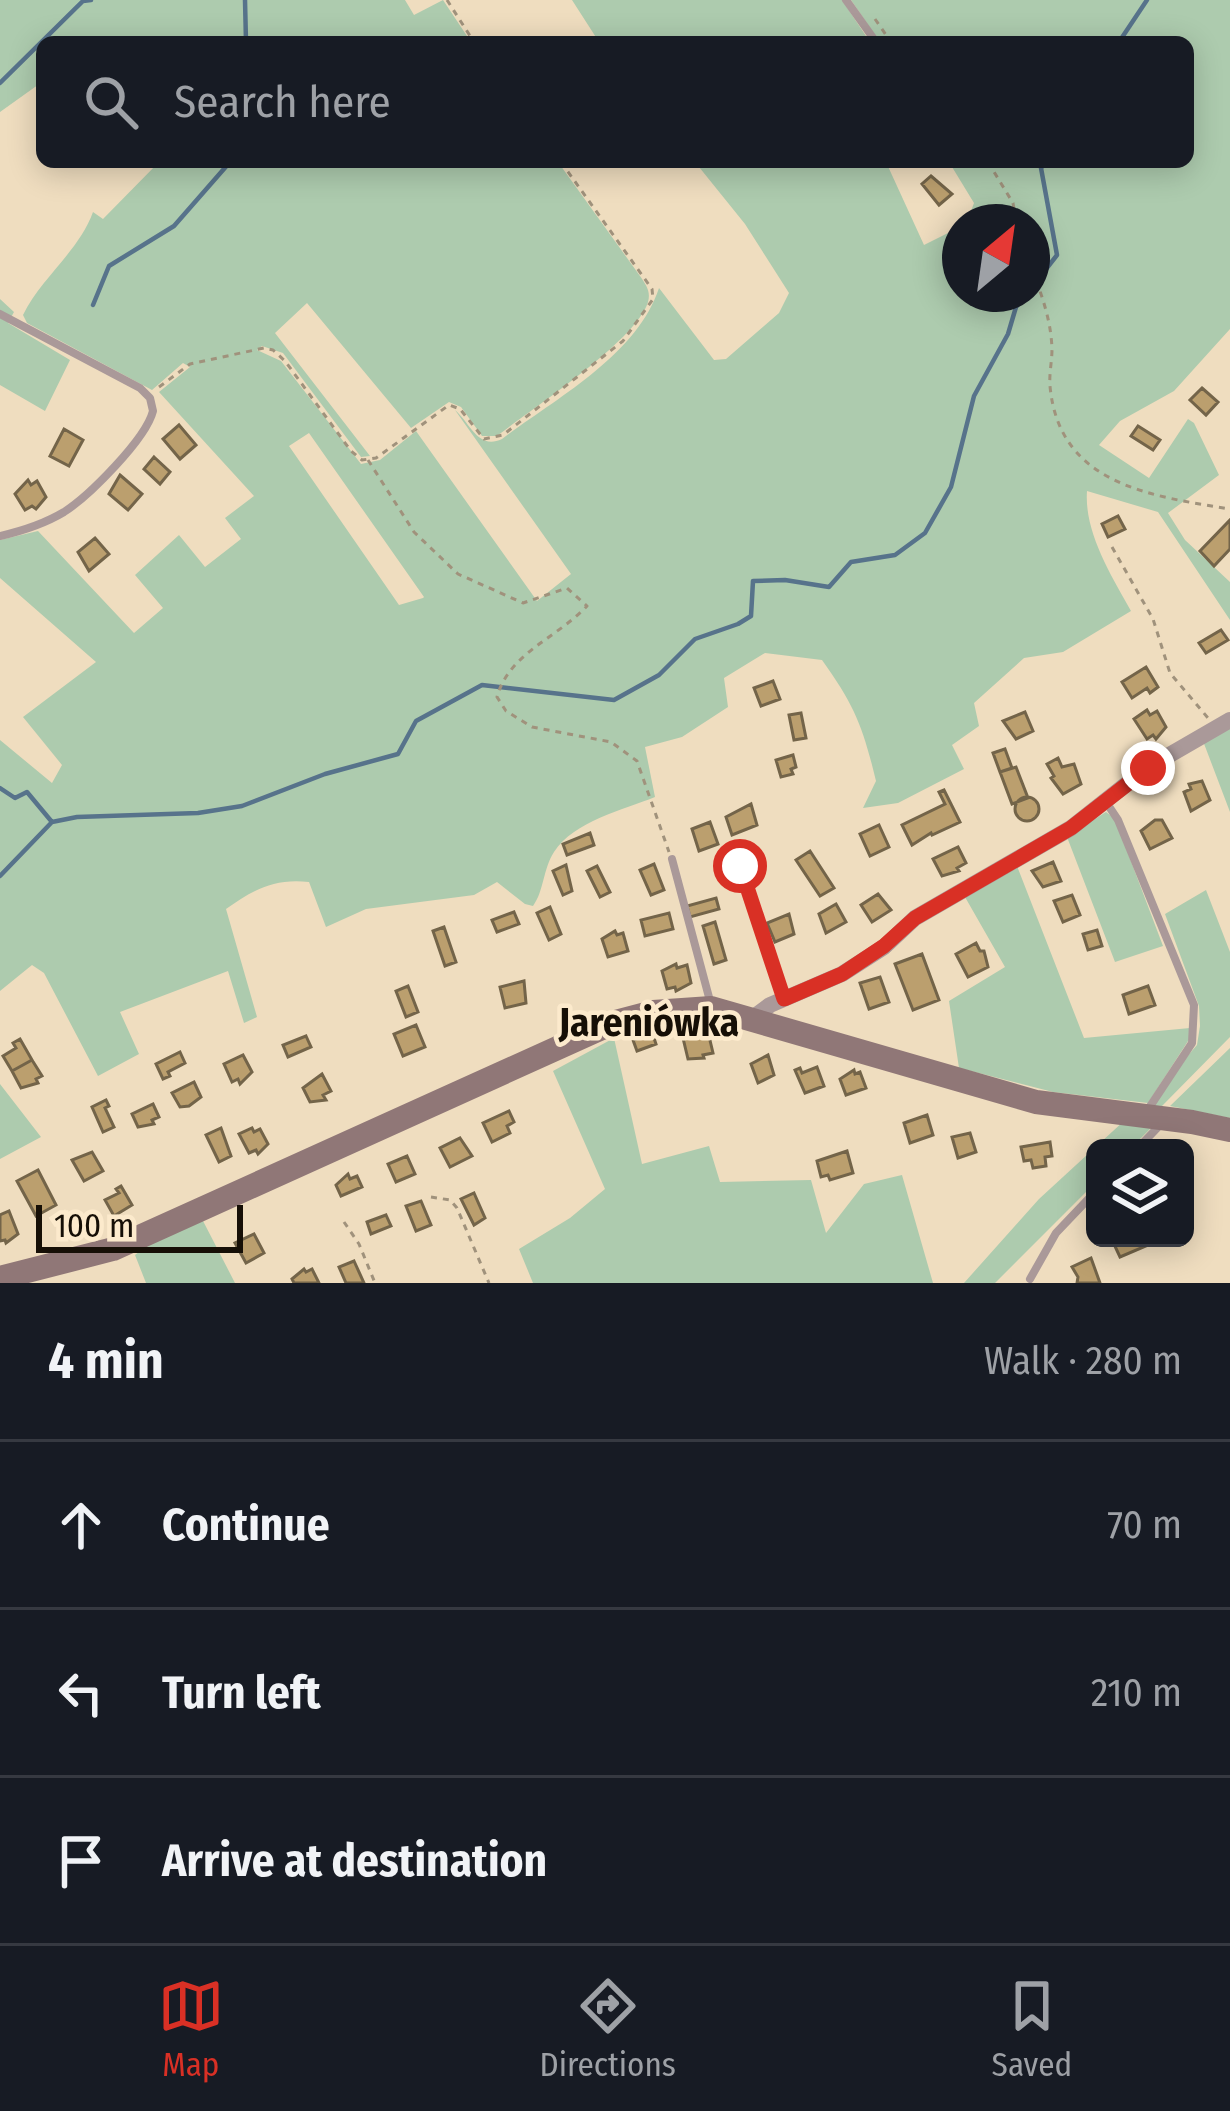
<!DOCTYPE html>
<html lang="en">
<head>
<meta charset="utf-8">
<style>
  body { margin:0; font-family:"Fira Sans Condensed",sans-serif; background:#20242c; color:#f1f3f6 }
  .controls { position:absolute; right:36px; bottom:36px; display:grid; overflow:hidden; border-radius:18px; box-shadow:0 6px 30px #0003 }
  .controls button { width:108px; height:108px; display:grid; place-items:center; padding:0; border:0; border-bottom:3px solid #363941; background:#171b24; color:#f1f3f6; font:60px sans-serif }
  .compass { position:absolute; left:942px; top:204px; width:108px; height:108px; border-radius:50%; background:#171b24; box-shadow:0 6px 30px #0003; rotate:29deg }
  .scale { position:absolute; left:36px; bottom:30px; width:207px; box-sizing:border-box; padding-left:12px; border:6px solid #160f06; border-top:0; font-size:33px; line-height:42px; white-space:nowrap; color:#160f06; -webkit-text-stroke:9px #fceacc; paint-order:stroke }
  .stop { position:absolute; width:36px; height:36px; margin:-27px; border:9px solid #d93025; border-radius:50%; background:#fff }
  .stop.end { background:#d93025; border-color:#fff; box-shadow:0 3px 12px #0008 }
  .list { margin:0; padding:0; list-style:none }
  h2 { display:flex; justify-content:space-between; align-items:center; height:156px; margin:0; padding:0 48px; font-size:51px }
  h2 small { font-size:39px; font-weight:400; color:#9ea1a6 }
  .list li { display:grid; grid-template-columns:78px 1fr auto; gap:36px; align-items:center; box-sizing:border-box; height:168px; padding:0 48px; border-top:3px solid #363941 }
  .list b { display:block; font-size:45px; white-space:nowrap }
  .list em { font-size:39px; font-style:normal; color:#9ea1a6 }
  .icon { flex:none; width:66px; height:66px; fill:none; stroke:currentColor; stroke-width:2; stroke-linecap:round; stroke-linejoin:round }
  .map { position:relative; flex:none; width:1230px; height:1283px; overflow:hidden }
  .search { position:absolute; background:#171b24; box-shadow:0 6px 30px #0003; left:36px; right:36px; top:36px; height:132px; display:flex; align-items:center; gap:30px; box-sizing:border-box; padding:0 42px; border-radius:18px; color:#9ea1a6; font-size:45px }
  .sheet { height:660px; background:#171b24 }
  nav { display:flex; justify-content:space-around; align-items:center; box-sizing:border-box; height:168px; border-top:3px solid #363941; background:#171b24; font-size:33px; color:#9ea1a6 }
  nav a { display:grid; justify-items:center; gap:6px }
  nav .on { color:#d93025 }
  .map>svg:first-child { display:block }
</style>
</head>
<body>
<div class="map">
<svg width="1230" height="1283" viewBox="0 0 1230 1283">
  <rect width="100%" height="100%" fill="#efddbf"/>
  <path fill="#adcbae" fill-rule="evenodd" d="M0,0H405L414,15L443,0L471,42H42V82L0,112Z
    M572,0H842L870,42H599Z
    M851,0H1230V329L1174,391L1120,421L1099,445L1149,478L1188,419L1194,423L1219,475L1168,513L1185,540L1230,582V620L1158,512L1087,491C1084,532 1111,575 1131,611L1063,652L1024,658L974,703L979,726L952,745L964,769L898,803L863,808L876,781C863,727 855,706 822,660L765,653L724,678L728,707L682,737L645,747L655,797C623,810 574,821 554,852C543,869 544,891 533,906L525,904L497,882L474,895L366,909L326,927L309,882C274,878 253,890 226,909L257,1017L244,1023L228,971L120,1012L139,1054L98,1076L44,973L32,965L0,991V740L52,783L62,765L23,717L96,662L0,578V540L38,531L134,633L163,608L135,575L179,535L205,567L241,539L225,518L254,496L159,392L190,367L183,363L152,390L27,323L23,315C41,278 79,251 93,212L103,219L159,162H558L640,276C646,285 651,291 648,302C636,341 533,408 497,436H482L461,407L449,402L411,428L307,303L275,333L370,456L361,457L283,353L262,346L257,350L281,361L361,464L380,460L416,431L537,601L571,574L455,410C471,424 478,450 502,439C558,397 637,355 659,288L714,360L726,359L779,313L789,293L745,224L695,162H886L924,245L960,227V294H1032V222H967L974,203L949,162H1188V42H880ZM309,433L424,597L423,598L399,605L289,446Z
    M0,299L14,312L8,323L70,360L45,411L0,385Z
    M1230,724V812L1203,741Z
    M1106,812L1115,819L1163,946L1115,962L1067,837Z
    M1017,866L1084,1038L1190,1028V1038L1148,1103L1053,1092L959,1068L949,1001L1005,967L965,897Z
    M1206,890L1230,952V1037L1162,1106H1154L1178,1067L1197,1045L1200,1026L1199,1006L1165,914Z
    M614,1038L642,1164L709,1146L720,1182L811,1180L826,1233L864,1184L902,1175L933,1283H533L519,1249L570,1218L605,1189L553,1071Z
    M1230,1048V1118L1170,1106Z
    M0,1084L41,1137L0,1159Z
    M1125,1120L1154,1125L1131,1148H1095V1183L995,1283H964L1039,1199Z
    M202,1219L235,1283H146L135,1255L154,1240Z"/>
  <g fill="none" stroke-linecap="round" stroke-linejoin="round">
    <path stroke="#57738b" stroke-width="4.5" d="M245,0L246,42
      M1119,42L1147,0
      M0,83L83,1L91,0
      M1032,287L1057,255L1041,168L1046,162
      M93,305L109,266L174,226L230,162
      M0,788L15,798L27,792L52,822
      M0,876L52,822L77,817L198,813L242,806L325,774L398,754L416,721L482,685L614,700L659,675L695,639L738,624L751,616L753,581L785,580L829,587L851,562L895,555L925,533L951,487L974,396L1008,334L1016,307L1027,294"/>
  </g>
  <path fill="#bb9f6e" stroke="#736449" stroke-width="3" d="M931,176L952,194L939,205L922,184Z
    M1202,388L1218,402L1206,415L1190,400Z
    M179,425L196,445L180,459L163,439Z
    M1138,426L1160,440L1153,450L1131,436Z
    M64,429L83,440L69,466L50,456Z
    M154,457L170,472L160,484L144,469Z
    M120,475L142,494L128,510L109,494Z
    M28,480L31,485L37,481L46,497L36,509L32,506L25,510L15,494Z
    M1118,516L1125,529L1108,537L1102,524Z
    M1230,520V549L1214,566L1200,551Z
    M95,538L109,554L89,571L78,552Z
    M1221,630L1228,640L1206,653L1199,643Z
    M1146,667L1158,687L1150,693L1147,688L1132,698L1122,682Z
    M773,681L780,699L761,706L754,688Z
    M1147,710L1150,715L1157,711L1166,727L1156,739L1153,735L1147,739L1134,719Z
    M1025,712L1033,731L1016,739L1003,721Z
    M801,713L806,738L794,740L789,715Z
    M1005,749L1012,768L1000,772L993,753Z
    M793,755L796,767L791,769L793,774L781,777L776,760Z
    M1058,758L1062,767L1074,764L1081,784L1063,794L1051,778L1054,776L1047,764Z
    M1016,767L1028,798L1012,804L1000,772Z
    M1202,781L1210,800L1191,811L1184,792L1191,789L1189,784Z
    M944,790L960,822L932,835L931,833L912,845L902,825L945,804L939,792Z
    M1015 809a12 12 0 1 1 24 0a12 12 0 1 1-24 0Z
    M751,804L757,825L732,835L726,817Z
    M1155,820H1162L1172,838L1150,849L1141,831Z
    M710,822L718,844L699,851L692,829Z
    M879,825L889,847L870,856L860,834Z
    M590,833L594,845L567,855L563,844Z
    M958,847L966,863L957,868L959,871L942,876L933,859Z
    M810,851L834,888L820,896L796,860Z
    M1053,862L1061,881L1043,887L1032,871Z
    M654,864L664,890L651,895L640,870Z
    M566,865L572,891L563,895L553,871Z
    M597,866L610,892L600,897L587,871Z
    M878,894L891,910L872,922L861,905Z
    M1072,895L1080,915L1063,922L1054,901Z
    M716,898L719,909L690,917L687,906Z
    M836,904L846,922L826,933L819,914Z
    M550,907L561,934L549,940L537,913Z
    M514,912L519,924L497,932L492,920Z
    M669,913L673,929L645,936L641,920Z
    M789,914L794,934L775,942L767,923Z
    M715,922L726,960L714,964L703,926Z
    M444,927L456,962L445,966L433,931Z
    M1097,930L1102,946L1088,950L1083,934Z
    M615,931L617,935L623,933L628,951L608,957L602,939Z
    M976,943L980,951H984L988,967L968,977L956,954Z
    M922,954L939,1000L913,1010L895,964Z
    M676,964L677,968L687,965L691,983L676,991L675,987L667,989L662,971Z
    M880,977L889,1002L869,1009L860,983Z
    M524,981L526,1003L505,1008L500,987Z
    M408,986L418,1012L406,1017L396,991Z
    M1148,986L1155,1005L1129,1014L1123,995Z
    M416,1025L425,1047L403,1056L394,1034Z
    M698,1030L699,1034L708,1032L713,1053L703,1055L704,1058L688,1059L683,1038Z
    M652,1032L656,1044L637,1051L633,1040Z
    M306,1036L311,1047L288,1057L283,1045Z
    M20,1039L32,1060L12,1071L3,1056L16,1048L13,1043Z
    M180,1052L185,1063L168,1072L170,1076L163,1079L156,1064Z
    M243,1055L252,1072L240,1084L238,1079L232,1082L224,1064Z
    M768,1055L774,1075L758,1083L751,1064Z
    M32,1060L42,1076L36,1079L38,1083L21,1088L12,1071Z
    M817,1067L824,1086L805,1093L795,1070L800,1068L802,1073Z
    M854,1070L855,1074L860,1072L866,1088L846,1095L840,1079Z
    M322,1074L331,1091L323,1095L326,1100L310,1102L303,1088Z
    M194,1082L201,1097L189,1106L180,1107L172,1093Z
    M106,1100L109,1106L105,1108L114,1127L103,1132L92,1107Z
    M153,1104L159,1117L152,1120L154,1124L138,1127L132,1114Z
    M509,1111L514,1122L507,1126L510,1133L492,1142L483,1123Z
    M927,1115L933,1135L910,1143L904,1123Z
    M221,1128L231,1156L219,1162L206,1135Z
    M252,1128L254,1132L260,1129L268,1144L258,1154L256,1150L249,1153L239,1134Z
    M970,1133L976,1152L958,1158L952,1137Z
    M460,1138L472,1156L450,1167L440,1148Z
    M1050,1142L1052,1156L1045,1157L1046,1166L1033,1168L1031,1160L1024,1161L1021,1147Z
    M847,1151L853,1173L830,1180L828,1175L821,1177L817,1161Z
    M92,1152L103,1171L84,1181L72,1160Z
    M407,1156L415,1174L396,1182L388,1164Z
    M38,1170L56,1205L36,1216L17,1181Z
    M348,1174L350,1179L357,1176L362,1187L341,1196L336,1185Z
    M121,1186L132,1205L114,1216L105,1200L119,1193L116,1189Z
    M474,1193L485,1218L474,1225L461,1199Z
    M421,1201L431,1225L416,1231L406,1206Z
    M9,1211L18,1234L6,1243L5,1240L0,1241V1215Z
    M386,1215L391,1226L371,1234L367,1222Z
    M254,1234L264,1253L246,1263L235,1243Z
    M1119,1238H1143L1146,1246L1120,1257L1113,1242Z
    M1091,1258L1100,1283H1077L1078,1277L1072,1267Z
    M354,1261L364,1283H346L339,1267Z
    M304,1269L306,1272L312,1269L319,1283H294L292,1279Z"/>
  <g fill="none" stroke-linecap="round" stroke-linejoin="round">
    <path stroke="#a0927c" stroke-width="3" stroke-dasharray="6 6" stroke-linecap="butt" d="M447,0L474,42
      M875,19L891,42
      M988,162L1013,203L1016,222
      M1032,269C1042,296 1051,320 1052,349C1052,361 1049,374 1050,386C1059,485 1151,496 1230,509
      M159,387L190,364L264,348L273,350L285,361L351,451L362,460L376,458L449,405L460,409L484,439L503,435L623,341L653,299L652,289L561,162
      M368,460L414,532L458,574L523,603L567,588L587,606C557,638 509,653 497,697L506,711L532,727L611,742L637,761L669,852
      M1112,547L1153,619L1170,673L1208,718
      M431,1197L450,1200L457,1208L489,1283
      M344,1222L359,1244L375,1283"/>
    <path stroke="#a99" stroke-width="8" d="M846,0L876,42
      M0,314L140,388L150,398L153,411C146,439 89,496 64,512C44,524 22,531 0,536
      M1106,802L1118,820L1194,1005L1192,1043L1145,1114
      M672,859L710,1001
      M740,866L784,997
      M1138,1148L1161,1124
      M1030,1279L1056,1233L1095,1192"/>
    <path stroke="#a99" stroke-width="16" d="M754,1017L770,1005L842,974L884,947L915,918L1071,828L1147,768L1230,720"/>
    <path stroke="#907777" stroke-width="24" d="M0,1278L113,1249L615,1022L653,1012L711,1008L1036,1102L1192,1122L1230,1130"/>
  </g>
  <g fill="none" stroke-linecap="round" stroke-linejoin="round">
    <path stroke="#d93025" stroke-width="15" d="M740,866L784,999L842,974L884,946L915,918L1071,828L1148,768"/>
  </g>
  <g text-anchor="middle" stroke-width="9" stroke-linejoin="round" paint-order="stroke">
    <g font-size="39" font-weight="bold" fill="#160f06" stroke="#fceacc">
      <text x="649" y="1036">Jareniówka</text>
    </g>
  </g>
</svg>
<div class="controls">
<button><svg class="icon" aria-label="layers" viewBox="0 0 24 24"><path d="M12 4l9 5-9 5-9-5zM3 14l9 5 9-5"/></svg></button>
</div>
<svg class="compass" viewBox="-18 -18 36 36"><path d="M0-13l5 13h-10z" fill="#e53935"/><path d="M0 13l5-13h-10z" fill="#9ea1a6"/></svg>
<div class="scale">100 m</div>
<div class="stop" style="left:740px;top:866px"></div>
<div class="stop end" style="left:1148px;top:768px"></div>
<div class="search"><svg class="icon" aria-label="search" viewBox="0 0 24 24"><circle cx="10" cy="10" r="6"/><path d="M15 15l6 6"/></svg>Search here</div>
</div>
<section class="sheet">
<h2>4 min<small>Walk · 280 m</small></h2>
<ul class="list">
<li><svg class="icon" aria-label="ahead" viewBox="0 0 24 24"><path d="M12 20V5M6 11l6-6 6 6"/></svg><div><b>Continue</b></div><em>70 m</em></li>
<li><svg class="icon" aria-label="left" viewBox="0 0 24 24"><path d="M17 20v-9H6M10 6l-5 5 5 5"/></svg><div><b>Turn left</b></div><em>210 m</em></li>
<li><svg class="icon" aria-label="arrive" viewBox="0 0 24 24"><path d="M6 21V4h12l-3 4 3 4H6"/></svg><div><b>Arrive at destination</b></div></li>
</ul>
</section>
<nav>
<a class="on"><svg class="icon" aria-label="map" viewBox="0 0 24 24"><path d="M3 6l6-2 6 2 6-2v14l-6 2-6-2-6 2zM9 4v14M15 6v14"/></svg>Map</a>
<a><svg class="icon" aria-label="directions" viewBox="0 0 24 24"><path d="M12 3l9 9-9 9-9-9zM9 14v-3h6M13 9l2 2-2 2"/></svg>Directions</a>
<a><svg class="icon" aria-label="saved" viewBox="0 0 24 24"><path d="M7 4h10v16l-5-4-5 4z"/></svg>Saved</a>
</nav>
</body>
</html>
